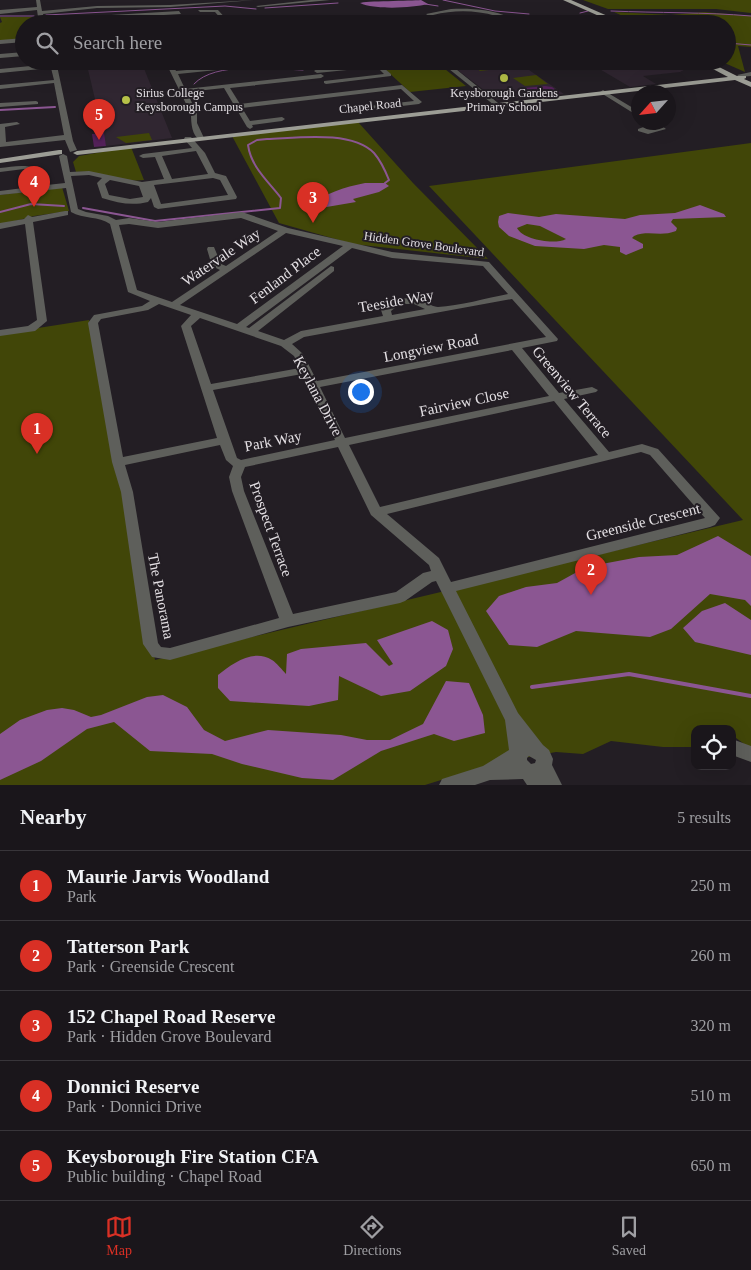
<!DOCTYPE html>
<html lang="en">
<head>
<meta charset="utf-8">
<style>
  body { margin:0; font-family:Georgia,serif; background:#272328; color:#f1f3f6 }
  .controls { position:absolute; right:15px; bottom:15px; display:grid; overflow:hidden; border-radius:10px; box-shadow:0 5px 20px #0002 }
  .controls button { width:45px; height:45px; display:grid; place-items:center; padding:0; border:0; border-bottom:1px solid #38353a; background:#1a161b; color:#f1f3f6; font:25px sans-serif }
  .compass { position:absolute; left:631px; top:85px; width:45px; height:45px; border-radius:50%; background:#1a161b; box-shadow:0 5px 20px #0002; rotate:243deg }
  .you { position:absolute; left:360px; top:391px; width:18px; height:18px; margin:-12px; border:4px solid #fff; border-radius:50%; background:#1a73e8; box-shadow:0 0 0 8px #1a73e833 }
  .badge { display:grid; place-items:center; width:32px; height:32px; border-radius:50%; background:#d93025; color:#fff; font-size:16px; font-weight:700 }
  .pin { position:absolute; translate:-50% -41px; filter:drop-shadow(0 1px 2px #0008) }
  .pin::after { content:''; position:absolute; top:26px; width:18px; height:15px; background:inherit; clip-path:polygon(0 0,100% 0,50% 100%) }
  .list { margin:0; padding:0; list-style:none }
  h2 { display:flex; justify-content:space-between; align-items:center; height:65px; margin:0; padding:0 20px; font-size:21px }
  h2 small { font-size:16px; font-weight:400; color:#9f9fa3 }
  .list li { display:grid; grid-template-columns:32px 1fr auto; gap:15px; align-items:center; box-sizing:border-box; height:70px; padding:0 20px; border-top:1px solid #38353a }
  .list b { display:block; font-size:19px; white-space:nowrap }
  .list p { margin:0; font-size:16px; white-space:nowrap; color:#9f9fa3 }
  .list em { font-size:16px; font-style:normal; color:#9f9fa3 }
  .icon { flex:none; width:28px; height:28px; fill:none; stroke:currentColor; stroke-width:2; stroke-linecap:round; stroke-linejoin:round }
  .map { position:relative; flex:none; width:751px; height:785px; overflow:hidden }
  .search { position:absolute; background:#1a161b; box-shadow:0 5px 20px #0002; left:15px; right:15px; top:15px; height:55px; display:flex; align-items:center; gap:12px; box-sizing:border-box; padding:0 18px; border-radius:28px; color:#9f9fa3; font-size:19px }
  .sheet { height:415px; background:#1a161b }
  nav { display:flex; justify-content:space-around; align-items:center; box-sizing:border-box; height:70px; border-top:1px solid #38353a; background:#1a161b; font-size:14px; color:#9f9fa3 }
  nav a { display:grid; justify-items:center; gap:2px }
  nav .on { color:#d93025 }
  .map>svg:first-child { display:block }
</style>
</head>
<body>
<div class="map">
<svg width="751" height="785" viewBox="0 0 751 785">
  <rect width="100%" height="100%" fill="#231e24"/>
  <path fill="#302631" d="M86,61H141L172,138L106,146Z
    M516,61L564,94L497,100L447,62Z
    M586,61H691L695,64L680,72L643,76L656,84L630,87Z"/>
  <path fill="#414608" d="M583,0H751V13L716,9H608Z
    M614,12L671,15L705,12L751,16V47L738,46L745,72L720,61H727V24H640Z
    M0,17H34L35,22L30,21L34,24H24V39L0,41V23L2,22Z
    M376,61H435L466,86L410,92Z
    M467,61H515L522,66L480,71Z
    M536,75L548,84L525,86L513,78Z
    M358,122L413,183L488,259L353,244L279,223L232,136Z
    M149,133L152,140L126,143L116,137Z
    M751,143V749L732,735V729H695V747H663L611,741L583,754L556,752L496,763L425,785H0V334L89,320L155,660L743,520L429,186Z
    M131,147L144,180C120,183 99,170 76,172L73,162L79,156Z
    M62,187L69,211L34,216L0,225V195Z"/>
  <path fill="#8b5692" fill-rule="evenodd" d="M421,0L428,4C412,8 375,10 360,3C364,1 411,1 421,0Z
    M348,61H377L380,64L323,69L318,64Z
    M365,183H385L389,186L379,192L353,199L356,202L309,210L307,206C325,194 344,187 365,183Z
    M700,205L724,214L726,217L673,219L671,222L677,228L676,231C661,237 648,230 634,236L632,238L643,244V248L626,255L620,252V247L604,245L584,249L535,246L509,236L499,227L498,222L499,216L508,213L539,217L556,214L625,219L640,215L675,213ZM527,224L540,226L566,239C555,245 523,240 517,228Z
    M718,536L751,556V606L745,600L710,594L671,629L650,637L576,631L537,647L509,645L486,611L499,596L526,587L557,583L586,567L639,557L677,555Z
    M725,603L751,620V655L695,642L683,628L702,611Z
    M432,621L448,630L453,649L446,666L410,691L381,696L339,676L338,700L309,706L230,701L218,688V675C232,664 253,648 272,660C277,663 282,670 286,674L287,654L301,649L366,643L389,666L393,664L377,640Z
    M446,681L469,683L483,715L485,733L454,741L434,734L381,751L333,780L302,778L242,764L212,754L150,751L114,722L87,729L41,761L0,780V734L20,720L47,710L62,708L74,710L91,717L101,715L147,697L163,695L187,707L204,730L225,741L268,730L341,735L367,740H390L423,724Z"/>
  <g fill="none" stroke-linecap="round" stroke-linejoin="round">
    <path stroke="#8b5692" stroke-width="1" d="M443,0L495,11L529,14
      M425,4L438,6
      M265,8L338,3
      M611,11C658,13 704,12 751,16
      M580,13L588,11
      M46,15L225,6L256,9
      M0,16H34
      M727,43L751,45
      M194,84C215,61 274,69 303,70"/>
    <path stroke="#8b5692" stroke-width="2" d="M0,110L55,107
      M83,208L155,221L280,208L281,198C268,181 251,167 248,145L257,140L267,139C297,138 351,130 374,153C381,161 385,170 389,180L385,183
      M0,212L31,204L64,206"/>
    <path stroke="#8b5692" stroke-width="4" d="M532,687L629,674L751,696"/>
  </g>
  <path fill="#532159" d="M545,86L552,87L560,93L534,95L525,88Z
    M104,133L106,146L94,147L92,134Z"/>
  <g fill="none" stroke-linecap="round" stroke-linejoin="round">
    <path fill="#5e5f5b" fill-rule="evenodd" d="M36,0H40L42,11L97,6L170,5L254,0L170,7L97,8L43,14L45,24H39L37,10L0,14V10L37,7Z
      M311,0H330L258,7L256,6Z
      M451,9C475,8 501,10 521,24C512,24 505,18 496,16C475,10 454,10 433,15L445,24H439L426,14Z
      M198,10H218L228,21L270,17L273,19L232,24H208L223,21L215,12H200Z
      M179,11L181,14L95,19L92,21L93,24H68L87,21L94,16Z
      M389,17L397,24H392L386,19Z
      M24,38V42L0,44V40Z
      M24,52V56L0,58V54Z
      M50,61H56L73,141L77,150L70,152L65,140L0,147V124L17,122L20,124L5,127L6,142L64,135L54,83L0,89V85L54,80L51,68L0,73V69L51,64Z
      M165,61H171L176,71L281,61H306L178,74L185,89L321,74L324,76L321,78L230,88L240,104L402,85L422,102L419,104L351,112L348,110L351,108L414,101L401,89L242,108L250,121L282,117L285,119L282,121L252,125L253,127L250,129L247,127L224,88L187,92L197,114V123L204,138L200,140C192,136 191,123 191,114Z
      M319,61H339L310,66L307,64Z
      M439,61H446L498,103V105H494Z
      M378,63L391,74V76L326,84L324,83V81L384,74L377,67L317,73L314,71L317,69Z
      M751,72V76L740,77L737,75Z
      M603,90L638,111V116L601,93L600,92Z
      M36,101L38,102V104L0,107V103Z
      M649,122H657L666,129L648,134L638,131V129L649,125Z
      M185,137H191L205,153L215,173L226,176L237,197L236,199L158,209L154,207L151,198L148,202C132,206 118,203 102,198L97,183L102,178L89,175L71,176L78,209L86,212L108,216L116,220L129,218L158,222L242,212L288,228L392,252L489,262L558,339L557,341L522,348L559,393L592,387L598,390L596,392L564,399L609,452L642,444L658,449L720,518L715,525L710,527L456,591L518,713L543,745L549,750L553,759L552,765L562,785H527L523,779L490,780L475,785H439L442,779L483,766L509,750L505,720L436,581L432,582L405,601L400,603L288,627L170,660L152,657L143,644L121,492L112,462L88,323L94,315L142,306L150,301L128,292L110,224C99,216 83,219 71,212L66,188L0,195V191L39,186V176L24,169L0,172V168C16,166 35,162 47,176V185L65,183L59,156L63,154L67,156L70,172L89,171L142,182L164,179L155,157L143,158L139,156L143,154L192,148L184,139ZM196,151L208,174L172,179L162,156ZM213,178L220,180L228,195L161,204L154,185ZM110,180L139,186L143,197L130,199L109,195L105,184ZM241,218L278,231L226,266L221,264L214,247H208L207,249L212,266L220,270L172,302L137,290L119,225L129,224L158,228ZM286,233L343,246L237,324L180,305ZM352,248L392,258L483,266L508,294C487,298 459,306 438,307C433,307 428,303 424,301C408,296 392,297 381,310L383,316L301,331L284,340L258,331L334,271V267L331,266L249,328L246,327ZM512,299L546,337L317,381L303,354L292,344L304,337ZM159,304L191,315L181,326L217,438L123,457L98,323L101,319L148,310ZM400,304H414L425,309L392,315L391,311ZM200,318L281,346L294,356L300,368L211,384L191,326ZM512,350L549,396L345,438L320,387ZM302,374L335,440L241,460L237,458L213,390ZM554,401L598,455L380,507L349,445ZM220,445L226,460L233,466L229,477L232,491L279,618L170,648L161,647L158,643L133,492L125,465ZM338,447L371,515L429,565L431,571L423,573L396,592L293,614L244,491L241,477L245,467ZM641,452L650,455L705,518L451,582L439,558L387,514ZM529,756L536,760L535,763L531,764L527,760V758Z
      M65,211H68V215L33,222L47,321L35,331L0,336V330L28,326L37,320L25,224L0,229V223L24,219L28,215L32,217Z
      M732,739L751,746V762L732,755Z"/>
    <path fill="#9c9d95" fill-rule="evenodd" d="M563,0H571L626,24H617Z
      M698,61H707L737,76H746V78L744,79L751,82V87L735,80L77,155L73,153L77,151L728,77Z
      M59,150H62V154L0,163V159Z"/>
  </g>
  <g fill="#b6c148" stroke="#231e24" stroke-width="2">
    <circle cx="504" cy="78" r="5"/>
    <circle cx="126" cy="100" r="5"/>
  </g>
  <g text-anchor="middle" stroke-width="4" stroke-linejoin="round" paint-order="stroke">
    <g font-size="12" fill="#e3dfe3" stroke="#231e24" text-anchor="start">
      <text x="136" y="97">Sirius College<tspan x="136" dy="14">Keysborough Campus</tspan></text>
      <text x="504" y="97" text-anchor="middle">Keysborough Gardens<tspan x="504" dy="14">Primary School</tspan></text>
    </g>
    <g font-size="12" fill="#e3dfe3" stroke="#231e24">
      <text transform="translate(370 106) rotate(-6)" y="4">Chapel Road</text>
      <text transform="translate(424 244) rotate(8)" y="4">Hidden Grove Boulevard</text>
    </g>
    <g font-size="15" fill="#e3dfe3" stroke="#231e24">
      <text transform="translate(221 257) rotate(-34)" y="5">Watervale Way</text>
      <text transform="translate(285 275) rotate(-37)" y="5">Fenland Place</text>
      <text transform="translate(396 301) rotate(-10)" y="5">Teeside Way</text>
      <text transform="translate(431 348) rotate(-11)" y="5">Longview Road</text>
      <text transform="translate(572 392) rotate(50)" y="5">Greenview Terrace</text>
      <text transform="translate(318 396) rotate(62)" y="5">Keylana Drive</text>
      <text transform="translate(464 402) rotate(-12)" y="5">Fairview Close</text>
      <text transform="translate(273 441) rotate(-11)" y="5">Park Way</text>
      <text transform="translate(643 522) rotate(-14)" y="5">Greenside Crescent</text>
      <text transform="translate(271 529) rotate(70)" y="5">Prospect Terrace</text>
      <text transform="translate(161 596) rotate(79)" y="5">The Panorama</text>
    </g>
  </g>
</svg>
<div class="controls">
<button><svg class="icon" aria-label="locate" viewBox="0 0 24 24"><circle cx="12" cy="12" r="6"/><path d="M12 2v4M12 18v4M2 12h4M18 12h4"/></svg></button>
</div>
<svg class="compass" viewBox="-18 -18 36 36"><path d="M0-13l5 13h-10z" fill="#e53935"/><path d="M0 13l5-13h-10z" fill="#9f9fa3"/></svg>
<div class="you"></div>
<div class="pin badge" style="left:37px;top:454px">1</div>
<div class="pin badge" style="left:591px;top:595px">2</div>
<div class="pin badge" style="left:313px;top:223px">3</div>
<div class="pin badge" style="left:34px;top:207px">4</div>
<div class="pin badge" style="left:99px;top:140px">5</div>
<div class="search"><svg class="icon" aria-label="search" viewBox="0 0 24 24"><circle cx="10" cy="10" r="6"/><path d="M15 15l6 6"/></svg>Search here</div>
</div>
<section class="sheet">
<h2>Nearby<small>5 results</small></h2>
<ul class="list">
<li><span class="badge">1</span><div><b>Maurie Jarvis Woodland</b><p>Park</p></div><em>250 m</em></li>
<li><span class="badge">2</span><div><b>Tatterson Park</b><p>Park · Greenside Crescent</p></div><em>260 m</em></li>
<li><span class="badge">3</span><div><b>152 Chapel Road Reserve</b><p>Park · Hidden Grove Boulevard</p></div><em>320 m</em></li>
<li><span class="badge">4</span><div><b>Donnici Reserve</b><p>Park · Donnici Drive</p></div><em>510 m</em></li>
<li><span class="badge">5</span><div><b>Keysborough Fire Station CFA</b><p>Public building · Chapel Road</p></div><em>650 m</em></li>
</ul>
</section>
<nav>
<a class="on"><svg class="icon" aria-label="map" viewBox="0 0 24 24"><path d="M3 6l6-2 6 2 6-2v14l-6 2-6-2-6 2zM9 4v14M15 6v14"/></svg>Map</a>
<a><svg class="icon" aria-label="directions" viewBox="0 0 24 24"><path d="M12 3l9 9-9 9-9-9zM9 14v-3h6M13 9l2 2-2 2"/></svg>Directions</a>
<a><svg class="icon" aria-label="saved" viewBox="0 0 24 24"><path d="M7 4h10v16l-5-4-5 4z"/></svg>Saved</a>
</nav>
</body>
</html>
